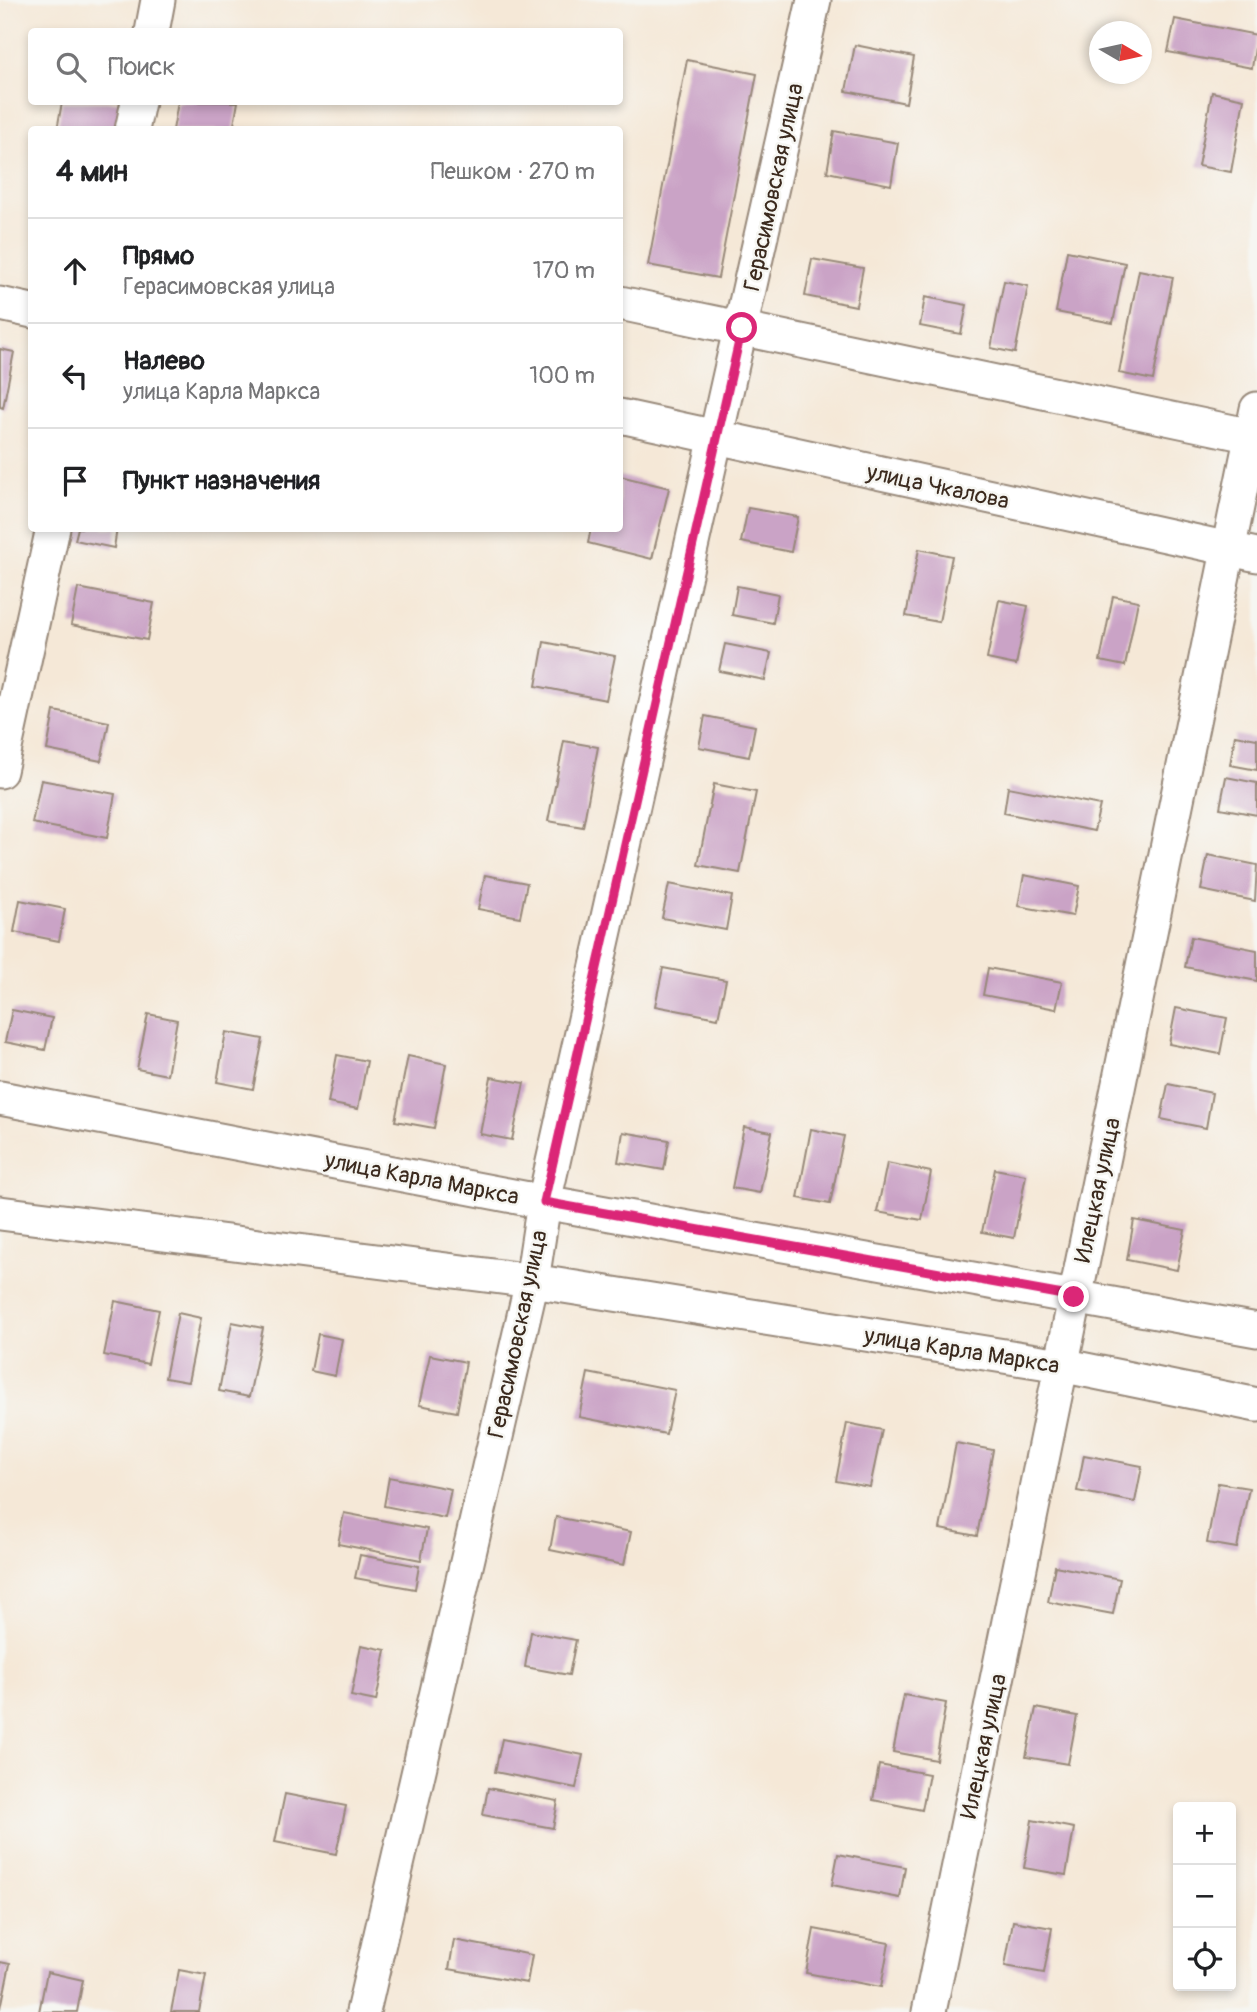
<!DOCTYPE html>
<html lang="ru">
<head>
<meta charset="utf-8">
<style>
  body { margin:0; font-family:Pangolin,sans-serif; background:#f2f2f2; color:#202124 }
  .controls { position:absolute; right:21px; bottom:21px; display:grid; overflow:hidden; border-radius:7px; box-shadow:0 4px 10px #0003 }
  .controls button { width:63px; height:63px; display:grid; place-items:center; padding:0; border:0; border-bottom:2px solid #e0e0e0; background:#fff; color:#202124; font:35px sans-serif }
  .compass { position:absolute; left:1089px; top:21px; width:63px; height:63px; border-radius:50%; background:#fff; box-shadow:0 4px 10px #0003; rotate:99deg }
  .stop { position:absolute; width:21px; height:21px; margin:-16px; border:5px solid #db2777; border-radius:50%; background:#fff }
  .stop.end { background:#db2777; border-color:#fff; box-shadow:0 2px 7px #0008 }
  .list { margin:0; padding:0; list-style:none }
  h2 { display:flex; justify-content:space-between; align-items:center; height:91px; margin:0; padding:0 28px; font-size:30px }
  h2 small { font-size:23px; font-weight:400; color:#757577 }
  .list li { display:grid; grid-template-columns:46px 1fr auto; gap:21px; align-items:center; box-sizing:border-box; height:105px; padding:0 28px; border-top:2px solid #e0e0e0 }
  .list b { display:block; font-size:26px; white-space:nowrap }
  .list p { margin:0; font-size:23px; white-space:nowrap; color:#757577 }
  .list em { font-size:23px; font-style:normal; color:#757577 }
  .icon { flex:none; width:38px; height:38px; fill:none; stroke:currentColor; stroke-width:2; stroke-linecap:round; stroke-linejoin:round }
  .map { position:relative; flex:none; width:1257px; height:2012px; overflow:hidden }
  .search { position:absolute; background:#fff; box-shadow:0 4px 10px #0003; left:28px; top:28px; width:595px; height:77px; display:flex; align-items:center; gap:18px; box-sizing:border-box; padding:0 24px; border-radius:7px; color:#757577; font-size:26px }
  .panel { position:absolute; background:#fff; box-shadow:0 4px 10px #0003; left:28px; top:126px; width:595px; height:406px; border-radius:7px }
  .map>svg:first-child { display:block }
</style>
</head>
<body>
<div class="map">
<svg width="1257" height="2012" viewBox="0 0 1257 2012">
  <rect width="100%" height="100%" fill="#f6f6f2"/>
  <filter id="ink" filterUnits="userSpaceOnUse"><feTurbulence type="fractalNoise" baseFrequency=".0143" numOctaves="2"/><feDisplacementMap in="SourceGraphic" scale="14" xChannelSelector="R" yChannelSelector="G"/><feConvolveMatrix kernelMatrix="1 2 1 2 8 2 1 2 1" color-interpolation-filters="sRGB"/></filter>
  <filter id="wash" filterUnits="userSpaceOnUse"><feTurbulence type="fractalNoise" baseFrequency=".00686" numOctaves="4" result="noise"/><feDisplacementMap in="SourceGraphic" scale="28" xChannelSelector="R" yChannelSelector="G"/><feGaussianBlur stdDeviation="1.57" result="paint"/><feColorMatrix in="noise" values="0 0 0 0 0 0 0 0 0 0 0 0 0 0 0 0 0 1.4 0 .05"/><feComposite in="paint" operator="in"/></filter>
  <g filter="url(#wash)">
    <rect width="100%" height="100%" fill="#f5e8d7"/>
    <g id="blocks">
      <path fill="#caa3c6" d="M1175,19L1257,35L1252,68L1168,52Z
        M855,45L914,57L906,103L846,91Z
        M687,60L757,74L718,278L648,265Z
        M1212,92L1244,99L1231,172L1198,166Z
        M62,102H124L119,130H57Z
        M178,102H238L233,130H173Z
        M834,131L898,143L891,185L827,172Z
        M1067,251L1125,263L1113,323L1056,312Z
        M812,259L863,268L856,306L805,296Z
        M1139,270L1173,277L1153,380L1119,373Z
        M1004,281L1028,286L1015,353L991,348Z
        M925,297L967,305L961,334L920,326Z
        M0,349L14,352L3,408L0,407Z
        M620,476L669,488L652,559L588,543L591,528H620Z
        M748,508L798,517L791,552L741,542Z
        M78,528H117L114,548L75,540Z
        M919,549L952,556L939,622L906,616Z
        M737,586L778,594L773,623L732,615Z
        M78,588L154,603L147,640L71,625Z
        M1113,596L1138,601L1125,666L1100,661Z
        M999,600L1028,606L1016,665L987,659Z
        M544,642L615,656L606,700L536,686Z
        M725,644L771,653L765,680L719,671Z
        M54,711L109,722L101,761L47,750Z
        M705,716L755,726L749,757L699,747Z
        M1235,735L1257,739V770L1230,765Z
        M564,741L598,747L583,827L548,821Z
        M1226,777L1257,783V815L1220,808Z
        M41,780L115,794L107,838L32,823Z
        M714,784L756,792L740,873L698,865Z
        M1008,787L1100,805L1094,831L1004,813Z
        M1208,855L1257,865L1255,901L1201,890Z
        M485,875L527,883L520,917L478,909Z
        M1024,875L1079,886L1073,916L1018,906Z
        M669,884L732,896L726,930L662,918Z
        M20,900L65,909L59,941L14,932Z
        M1191,937L1257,950V981L1185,967Z
        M663,968L726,980L718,1018L655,1006Z
        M988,968L1062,982L1056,1009L983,995Z
        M1176,1008L1227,1018L1220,1054L1169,1044Z
        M12,1010L52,1018L45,1050L5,1042Z
        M148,1014L177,1020L167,1075L137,1069Z
        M226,1032L263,1039L253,1089L217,1082Z
        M337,1055L367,1061L358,1109L328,1103Z
        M408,1056L446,1064L434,1128L395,1121Z
        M491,1077L524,1083L512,1140L480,1134Z
        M1168,1084L1212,1093L1206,1128L1161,1119Z
        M744,1127L772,1132L760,1193L732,1188Z
        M811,1129L844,1136L830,1204L798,1198Z
        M623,1132L669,1140L664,1170L618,1162Z
        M887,1163L931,1172L922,1220L877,1212Z
        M995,1169L1026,1175L1014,1238L982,1232Z
        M1134,1220L1185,1230L1177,1270L1127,1260Z
        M115,1301L159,1310L148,1364L104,1355Z
        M178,1313L201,1318L188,1382L165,1378Z
        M232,1322L263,1328L249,1397L219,1391Z
        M318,1334L342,1339L335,1376L311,1371Z
        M430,1355L466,1362L457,1412L419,1405Z
        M588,1373L675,1390L666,1434L579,1417Z
        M847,1423L882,1430L870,1487L836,1481Z
        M956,1443L993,1450L977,1536L940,1529Z
        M1084,1455L1142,1466L1135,1502L1077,1491Z
        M389,1477L451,1489L445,1518L384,1506Z
        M1218,1483L1249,1488L1237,1548L1207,1543Z
        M344,1513L427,1529L421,1560L338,1544Z
        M556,1517L631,1532L624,1565L550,1550Z
        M360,1555L419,1566L415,1589L355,1578Z
        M1055,1566L1120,1579L1113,1614L1048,1602Z
        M531,1632L576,1640L569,1675L525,1667Z
        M361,1645L386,1650L376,1701L351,1696Z
        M904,1695L946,1703L936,1760L893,1752Z
        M1036,1708L1077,1716L1068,1764L1026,1757Z
        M502,1739L583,1755L576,1788L495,1772Z
        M879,1765L929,1774L922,1810L873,1800Z
        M488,1788L558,1801L553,1828L483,1815Z
        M285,1794L346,1806L336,1854L275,1842Z
        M1032,1820L1074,1828L1066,1875L1024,1868Z
        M838,1854L905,1867L900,1898L832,1885Z
        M1013,1921L1052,1928L1044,1973L1005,1966Z
        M814,1929L889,1943L881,1987L806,1973Z
        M454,1940L532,1955L527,1983L449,1969Z
        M0,1962L10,1964L1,2008H0Z
        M179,1970L206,1975L199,2012H171Z
        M47,1972L83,1980L77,2012H39Z"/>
    </g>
  </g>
  <g filter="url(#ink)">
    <use href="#blocks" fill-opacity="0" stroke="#98897a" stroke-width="2"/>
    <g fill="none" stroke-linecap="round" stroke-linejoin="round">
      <defs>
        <path id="street" d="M152,32L158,0
          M132,130L138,102
          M620,303L1257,437
          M0,304L32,311
          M620,416L1257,555
          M0,771L53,528
          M0,1098L544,1202L1257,1330
          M0,1213L532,1281L1061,1365L1257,1405
          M363,2012L532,1281L544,1202L814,0
          M929,2012L1257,409"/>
      </defs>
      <use href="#street" stroke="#98897a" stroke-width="37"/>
      <use href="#street" stroke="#fff" stroke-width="33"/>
    </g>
  </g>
  <g fill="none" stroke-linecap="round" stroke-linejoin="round" filter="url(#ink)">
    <path stroke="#db2777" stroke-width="9" d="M742,328L544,1202L1074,1297"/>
  </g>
  <g text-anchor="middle" stroke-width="5" stroke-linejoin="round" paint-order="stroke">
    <g font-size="23" fill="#3b2a1e" stroke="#f6f6f2">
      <text transform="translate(773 187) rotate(-78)" y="8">Герасимовская улица</text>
      <text transform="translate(938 486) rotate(12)" y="8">улица Чкалова</text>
      <text transform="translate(422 1178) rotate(11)" y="8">улица Карла Маркса</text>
      <text transform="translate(1097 1190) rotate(-78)" y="8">Илецкая улица</text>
      <text transform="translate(517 1334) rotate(-78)" y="8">Герасимовская улица</text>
      <text transform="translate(962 1350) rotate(9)" y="8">улица Карла Маркса</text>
      <text transform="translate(983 1746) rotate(-78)" y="8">Илецкая улица</text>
    </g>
  </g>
</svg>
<div class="controls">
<button>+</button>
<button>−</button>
<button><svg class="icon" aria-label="locate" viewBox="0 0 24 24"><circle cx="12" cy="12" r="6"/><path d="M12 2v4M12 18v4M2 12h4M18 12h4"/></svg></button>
</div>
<svg class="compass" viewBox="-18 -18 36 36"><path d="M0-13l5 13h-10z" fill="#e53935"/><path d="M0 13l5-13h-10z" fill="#757577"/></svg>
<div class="stop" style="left:742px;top:328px"></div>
<div class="stop end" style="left:1074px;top:1297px"></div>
<div class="search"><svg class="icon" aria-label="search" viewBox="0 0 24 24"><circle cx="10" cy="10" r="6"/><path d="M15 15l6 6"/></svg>Поиск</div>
<section class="panel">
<h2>4 мин<small>Пешком · 270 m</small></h2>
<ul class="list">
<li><svg class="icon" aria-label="ahead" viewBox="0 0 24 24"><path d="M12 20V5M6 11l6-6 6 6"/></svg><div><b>Прямо</b><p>Герасимовская улица</p></div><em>170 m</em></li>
<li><svg class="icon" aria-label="left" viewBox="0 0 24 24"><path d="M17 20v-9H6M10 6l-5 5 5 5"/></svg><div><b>Налево</b><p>улица Карла Маркса</p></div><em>100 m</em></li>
<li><svg class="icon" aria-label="arrive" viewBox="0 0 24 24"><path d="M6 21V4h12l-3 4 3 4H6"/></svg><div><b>Пункт назначения</b></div></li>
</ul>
</section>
</div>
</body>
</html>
